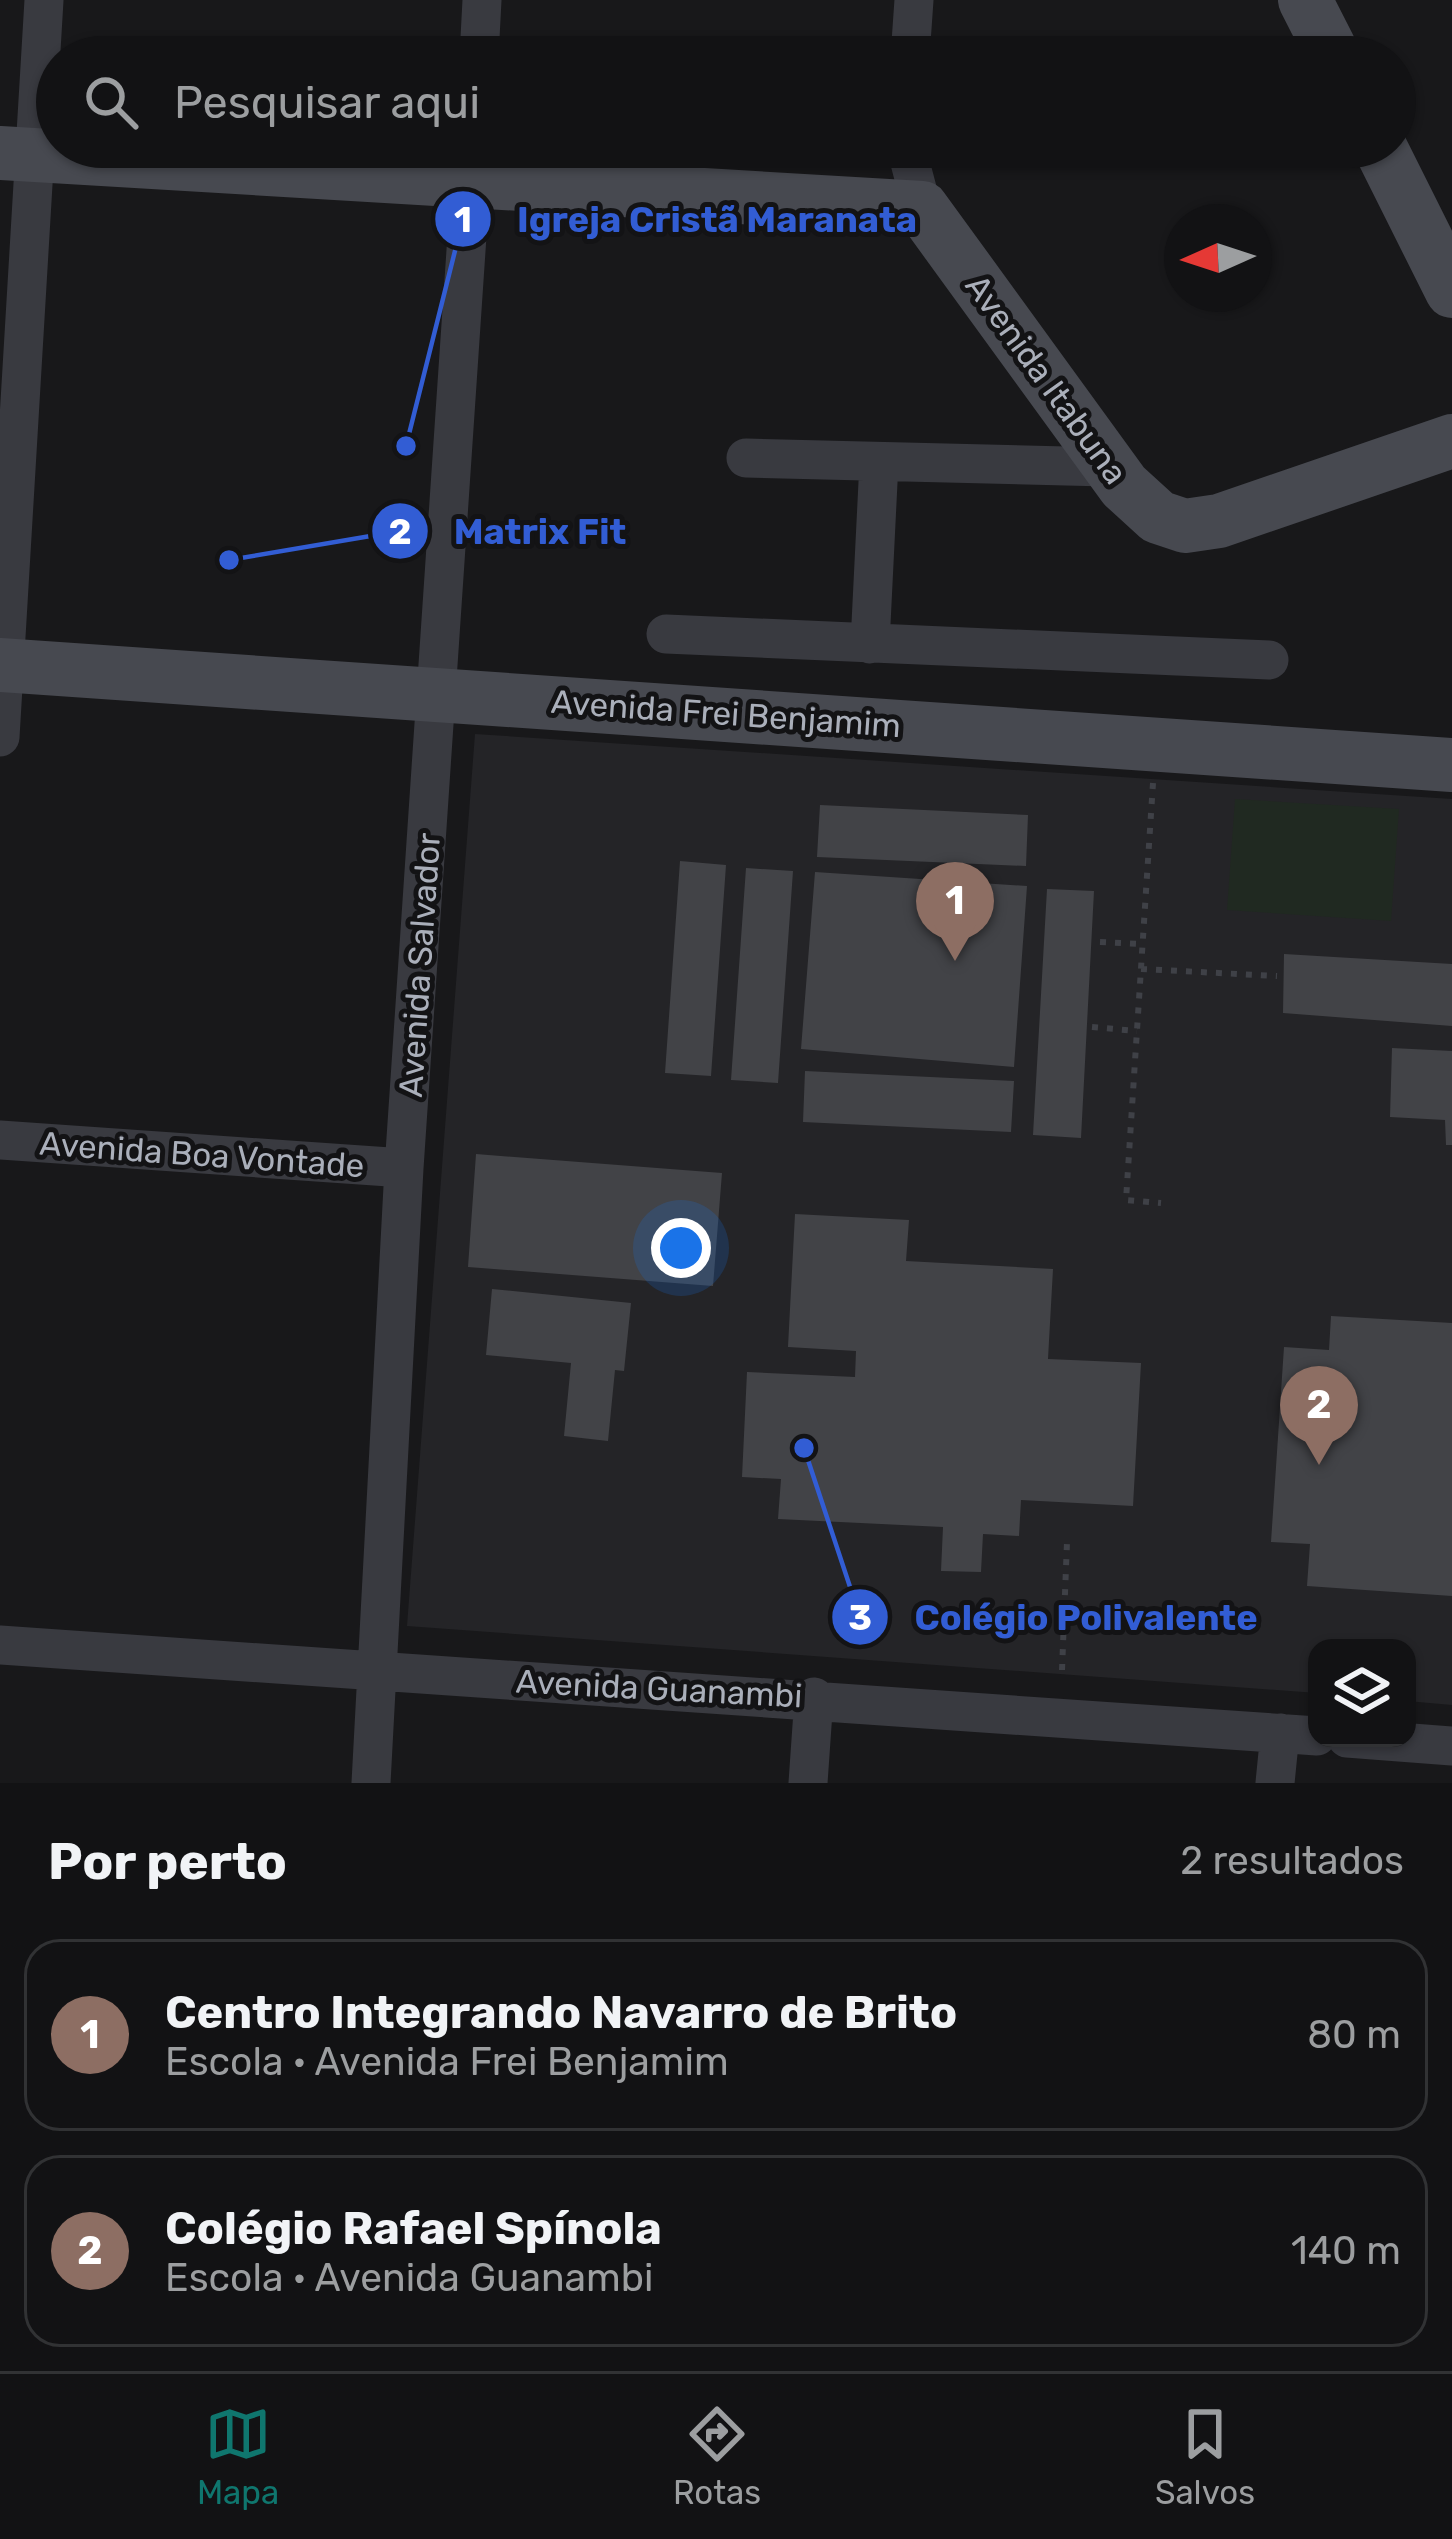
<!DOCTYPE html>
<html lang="pt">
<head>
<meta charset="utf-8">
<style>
  body { margin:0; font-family:Rubik,sans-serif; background:#1b1b1d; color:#f1f3f6 }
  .controls { position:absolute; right:36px; bottom:36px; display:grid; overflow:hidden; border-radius:24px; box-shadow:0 3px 9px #0004 }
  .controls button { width:108px; height:108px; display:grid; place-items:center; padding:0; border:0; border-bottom:3px solid #313234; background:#121214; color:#f1f3f6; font:60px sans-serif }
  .compass { position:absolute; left:1164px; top:204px; width:108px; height:108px; border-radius:50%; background:#121214; box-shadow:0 3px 9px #0004; rotate:267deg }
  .you { position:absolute; left:681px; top:1248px; width:42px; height:42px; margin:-30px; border:9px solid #fff; border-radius:50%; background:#1a73e8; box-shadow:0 0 0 18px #1a73e833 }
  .badge { display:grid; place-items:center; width:78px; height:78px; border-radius:50%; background:#0f766e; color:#fff; font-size:39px; font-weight:700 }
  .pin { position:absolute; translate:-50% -99px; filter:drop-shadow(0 3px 6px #0008) }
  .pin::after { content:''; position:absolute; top:63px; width:42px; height:36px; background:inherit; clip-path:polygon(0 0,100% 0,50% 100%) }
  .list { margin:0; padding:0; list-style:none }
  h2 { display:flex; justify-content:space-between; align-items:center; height:156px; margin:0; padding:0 48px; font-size:51px }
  h2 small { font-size:39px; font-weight:400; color:#9c9ea0 }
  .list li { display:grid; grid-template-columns:78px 1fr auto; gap:36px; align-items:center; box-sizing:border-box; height:192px; margin:0 24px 24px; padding:0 24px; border:3px solid #313234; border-radius:36px }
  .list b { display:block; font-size:45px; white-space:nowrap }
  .list p { margin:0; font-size:39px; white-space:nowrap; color:#9c9ea0 }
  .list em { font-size:39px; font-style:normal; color:#9c9ea0 }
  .icon { flex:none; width:66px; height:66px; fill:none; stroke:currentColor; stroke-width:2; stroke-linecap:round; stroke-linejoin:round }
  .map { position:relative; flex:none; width:1452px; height:1783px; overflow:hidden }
  .search { position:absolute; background:#121214; box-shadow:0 3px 9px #0004; left:36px; right:36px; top:36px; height:132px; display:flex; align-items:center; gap:30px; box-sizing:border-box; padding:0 42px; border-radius:66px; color:#9c9ea0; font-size:45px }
  .sheet { height:588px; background:#121214 }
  nav { display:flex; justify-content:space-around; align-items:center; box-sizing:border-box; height:168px; border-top:3px solid #313234; background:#121214; font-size:33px; color:#9c9ea0 }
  nav a { display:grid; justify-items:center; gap:6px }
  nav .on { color:#0f766e }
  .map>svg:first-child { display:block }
</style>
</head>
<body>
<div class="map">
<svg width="1452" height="1783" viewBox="0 0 1452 1783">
  <rect width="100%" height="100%" fill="#18181a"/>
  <path fill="#242427" d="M475,734L1452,799V1705L1407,1701V1648H1317V1693L407,1626Z"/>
  <path fill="#202921" d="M1235,799L1399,809L1391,921L1227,910Z"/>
  <path fill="#424347" d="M820,805L1028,815L1026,866L817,857Z
    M680,861L726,865L711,1076L665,1073Z
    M746,868L793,871L778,1083L731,1080Z
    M815,872L1027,886L1014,1067L801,1049Z
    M1047,889L1094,891L1081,1138L1033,1135Z
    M1284,954L1452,964V1026L1283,1013Z
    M1392,1048L1452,1051V1145H1446L1445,1120L1390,1117Z
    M805,1071L1014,1081L1011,1132L803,1122Z
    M476,1154L722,1173L713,1286L468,1267Z
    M795,1214L909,1220L906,1261L1053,1269L1048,1359L1141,1363L1133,1506L1021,1500L1019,1536L983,1534L981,1572L941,1571L943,1527L778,1519L781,1479L742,1477L747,1372L855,1377L856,1351L788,1347Z
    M492,1289L631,1303L624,1371L615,1370L608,1441L564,1436L571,1363L486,1355Z
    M1331,1316L1452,1323V1596L1307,1586L1310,1544L1271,1542L1284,1347L1329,1350Z"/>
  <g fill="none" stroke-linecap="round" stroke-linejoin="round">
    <path stroke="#3f4147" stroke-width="6" stroke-dasharray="6 9" stroke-linecap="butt" d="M1153,783L1126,1200L1161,1203
      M1100,942L1143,944
      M1141,969L1277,976
      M1092,1027L1137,1031
      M1062,1670L1067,1542"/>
    <path stroke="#393a40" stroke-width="39" d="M479,57L482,0
      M910,57L914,0
      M906,147L922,208
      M746,458L1107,467
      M666,634L1269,660
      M870,644L879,462
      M0,737L44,0
      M0,1140L404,1168
      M0,1645L1317,1736
      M1347,1738L1452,1746
      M371,1783L404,1168L473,147
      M808,1783L814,1697
      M1275,1783L1280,1733"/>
    <path stroke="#474950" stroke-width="54" d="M1305,0L1334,57
      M1380,147L1452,291
      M0,153L922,208L1124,486L1158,517L1185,526L1219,521L1452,441
      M0,665L1452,765"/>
  </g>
  <g text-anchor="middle" stroke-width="10" stroke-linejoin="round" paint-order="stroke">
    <g font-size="33" fill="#aaafba" stroke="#131315">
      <text transform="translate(1047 379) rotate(54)" y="12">Avenida Itabuna</text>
      <text transform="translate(726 713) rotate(4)" y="12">Avenida Frei Benjamim</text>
      <text transform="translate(419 965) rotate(-86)" y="12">Avenida Salvador</text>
      <text transform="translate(202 1154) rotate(4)" y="12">Avenida Boa Vontade</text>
      <text transform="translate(659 1688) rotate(3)" y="12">Avenida Guanambi</text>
    </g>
  </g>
  <path fill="none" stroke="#325dd4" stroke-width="4.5" d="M406 446L463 219M229 560L400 531M804 1448L860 1617"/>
  <g fill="#325dd4" stroke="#131315" stroke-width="4.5">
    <circle cx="406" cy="446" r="12"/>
    <circle cx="229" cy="560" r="12"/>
    <circle cx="804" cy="1448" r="12"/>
    <circle cx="463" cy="219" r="30"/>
    <circle cx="400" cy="531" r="30"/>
    <circle cx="860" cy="1617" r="30"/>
  </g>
  <g font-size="36" text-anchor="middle" font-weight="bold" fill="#fff">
    <text x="463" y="232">1</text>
    <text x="400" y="544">2</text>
    <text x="860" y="1630">3</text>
  </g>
  <g font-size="36" text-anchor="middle" font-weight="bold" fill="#325dd4" stroke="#131315" stroke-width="10" stroke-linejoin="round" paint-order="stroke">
    <text x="717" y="232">Igreja Cristã Maranata</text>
    <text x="540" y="544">Matrix Fit</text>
    <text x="1086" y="1630">Colégio Polivalente</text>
  </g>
</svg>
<div class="controls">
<button><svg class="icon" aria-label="layers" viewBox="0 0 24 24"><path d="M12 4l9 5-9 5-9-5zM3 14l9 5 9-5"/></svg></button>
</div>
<svg class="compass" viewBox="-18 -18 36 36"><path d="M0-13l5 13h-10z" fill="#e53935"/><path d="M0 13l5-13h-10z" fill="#9c9ea0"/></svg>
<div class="you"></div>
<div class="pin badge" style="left:955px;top:961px;background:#8d6e63">1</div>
<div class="pin badge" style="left:1319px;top:1465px;background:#8d6e63">2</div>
<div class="search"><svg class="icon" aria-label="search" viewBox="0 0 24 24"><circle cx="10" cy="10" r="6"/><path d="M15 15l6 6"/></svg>Pesquisar aqui</div>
</div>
<section class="sheet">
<h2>Por perto<small>2 resultados</small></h2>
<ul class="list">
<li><span class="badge" style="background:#8d6e63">1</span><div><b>Centro Integrando Navarro de Brito</b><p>Escola · Avenida Frei Benjamim</p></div><em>80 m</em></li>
<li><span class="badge" style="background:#8d6e63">2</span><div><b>Colégio Rafael Spínola</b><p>Escola · Avenida Guanambi</p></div><em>140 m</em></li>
</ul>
</section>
<nav>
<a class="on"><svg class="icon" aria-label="map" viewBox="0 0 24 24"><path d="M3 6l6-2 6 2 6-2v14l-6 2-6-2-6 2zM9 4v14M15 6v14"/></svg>Mapa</a>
<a><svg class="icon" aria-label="directions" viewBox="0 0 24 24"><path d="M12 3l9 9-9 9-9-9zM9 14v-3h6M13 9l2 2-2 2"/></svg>Rotas</a>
<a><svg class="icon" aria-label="saved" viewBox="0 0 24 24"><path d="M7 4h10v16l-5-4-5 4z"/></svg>Salvos</a>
</nav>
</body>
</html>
